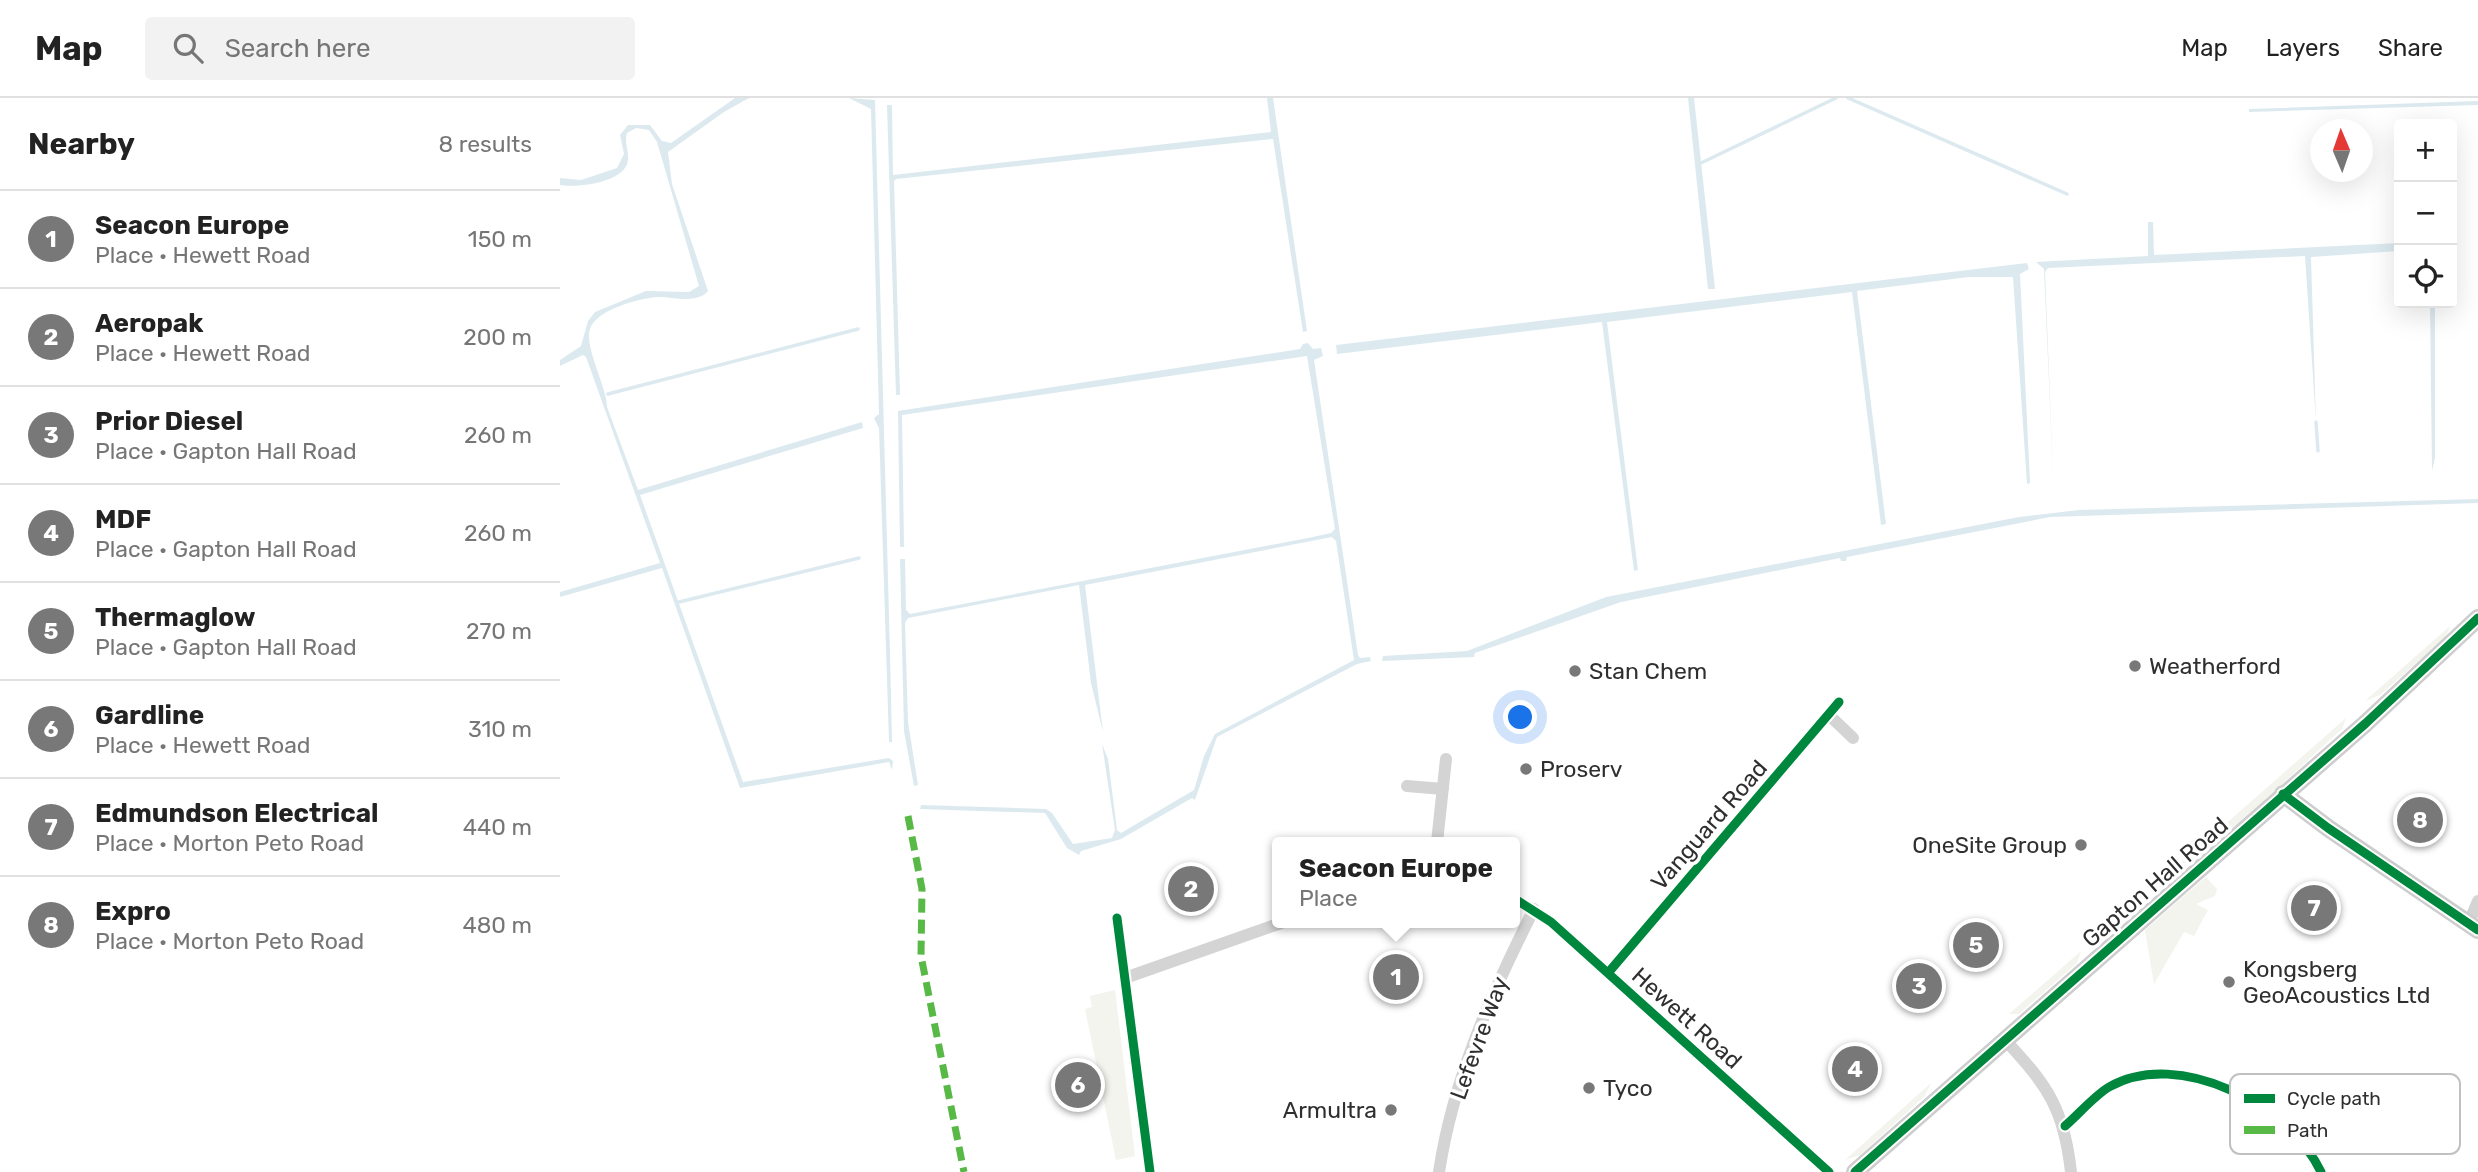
<!DOCTYPE html>
<html lang="en">
<head>
<meta charset="utf-8">
<style>
  body { margin:0; font-family:Rubik,sans-serif; background:#f2f2f2; color:#222 }
  .controls { position:absolute; right:21px; top:21px; display:grid; overflow:hidden; border-radius:7px; box-shadow:0 7px 28px #0002 }
  .controls button { width:63px; height:63px; display:grid; place-items:center; padding:0; border:0; border-bottom:2px solid #e0e0e0; background:#fff; color:#222; font:35px sans-serif }
  .compass { position:absolute; left:1750px; top:21px; width:63px; height:63px; border-radius:50%; background:#fff; box-shadow:0 7px 28px #0002; rotate:358deg }
  .you { position:absolute; left:961px; top:620px; width:24px; height:24px; margin:-18px; border:5px solid #fff; border-radius:50%; background:#1a73e8; box-shadow:0 0 0 10px #1a73e833 }
  .badge { display:grid; place-items:center; width:46px; height:46px; border-radius:50%; background:#787878; color:#fff; font-size:23px; font-weight:700 }
  .pin { position:absolute; translate:-50% -50%; border:4px solid #fff; box-shadow:0 2px 7px #0006 }
  .popup { position:absolute; left:712px; top:739px; width:248px; height:91px; box-sizing:border-box; display:grid; place-content:center; border-radius:7px; background:#fff; filter:drop-shadow(0 2px 5px #0005); font-size:23px; white-space:nowrap; color:#767676 }
  .popup b { font-size:26px; color:#222 }
  .popup::after { content:''; position:absolute; left:50%; top:100%; margin-left:-14px; border:14px solid transparent; border-top-color:#fff }
  .list { margin:0; padding:0; list-style:none }
  h2 { display:flex; justify-content:space-between; align-items:center; height:91px; margin:0; padding:0 28px; font-size:30px }
  h2 small { font-size:23px; font-weight:400; color:#767676 }
  .list li { display:grid; grid-template-columns:46px 1fr auto; gap:21px; align-items:center; box-sizing:border-box; height:98px; padding:0 28px; border-top:2px solid #e0e0e0 }
  .list b { display:block; font-size:26px; white-space:nowrap }
  .list p { margin:0; font-size:23px; white-space:nowrap; color:#767676 }
  .list em { font-size:23px; font-style:normal; color:#767676 }
  .icon { flex:none; width:38px; height:38px; fill:none; stroke:currentColor; stroke-width:2; stroke-linecap:round; stroke-linejoin:round }
  .map { position:relative; flex:none; width:1918px; height:1074px; overflow:hidden }
  header { display:flex; align-items:center; gap:42px; box-sizing:border-box; height:98px; padding:0 35px; background:#fff; border-bottom:2px solid #e0e0e0 }
  header strong { font-size:33px }
  nav { display:flex; gap:38px; margin-inline-start:auto; font-size:24px }
  .search { width:490px; height:63px; background:#f2f2f2; display:flex; align-items:center; gap:18px; box-sizing:border-box; padding:0 24px; border-radius:7px; color:#767676; font-size:26px }
  main { display:flex }
  aside { flex:1; background:#fff }
  .map>svg:first-child { display:block }
</style>
</head>
<body>
<header>
<strong>Map</strong>
<div class="search"><svg class="icon" aria-label="search" viewBox="0 0 24 24"><circle cx="10" cy="10" r="6"/><path d="M15 15l6 6"/></svg>Search here</div>
<nav><a>Map</a><a>Layers</a><a>Share</a></nav>
</header>
<main>
<aside>
<h2>Nearby<small>8 results</small></h2>
<ul class="list">
<li><span class="badge">1</span><div><b>Seacon Europe</b><p>Place · Hewett Road</p></div><em>150 m</em></li>
<li><span class="badge">2</span><div><b>Aeropak</b><p>Place · Hewett Road</p></div><em>200 m</em></li>
<li><span class="badge">3</span><div><b>Prior Diesel</b><p>Place · Gapton Hall Road</p></div><em>260 m</em></li>
<li><span class="badge">4</span><div><b>MDF</b><p>Place · Gapton Hall Road</p></div><em>260 m</em></li>
<li><span class="badge">5</span><div><b>Thermaglow</b><p>Place · Gapton Hall Road</p></div><em>270 m</em></li>
<li><span class="badge">6</span><div><b>Gardline</b><p>Place · Hewett Road</p></div><em>310 m</em></li>
<li><span class="badge">7</span><div><b>Edmundson Electrical</b><p>Place · Morton Peto Road</p></div><em>440 m</em></li>
<li><span class="badge">8</span><div><b>Expro</b><p>Place · Morton Peto Road</p></div><em>480 m</em></li>
</ul>
</aside>
<div class="map">
<svg width="1918" height="1074" viewBox="0 0 1918 1074">
  <rect width="100%" height="100%" fill="#fff"/>
  <path fill="#f2f4ed" d="M1890,528L1886,539L1820,597L1805,603Z
    M1786,620L1782,631C1757,653 1642,764 1619,767Z
    M1646,779L1657,791L1655,798L1636,806L1648,812L1634,838L1624,834L1594,886L1585,832Z
    M1521,853L1517,865L1459,916H1449Z
    M555,892L575,1058L556,1062L525,911L532,909L530,898Z
    M1371,985L1365,998L1300,1057L1285,1062Z"/>
  <path fill="#dceaf0" d="M175,0H189L164,14L108,54L112,86L148,193C136,207 112,198 96,199C77,201 36,212 30,231C24,249 47,289 47,309L78,392L302,324L303,330L80,397L183,684L329,660L333,663L332,672L329,664L180,690L102,470L0,499V494L100,465L26,259L23,257L0,268V262L21,248L28,223L35,214L86,193L129,194L139,188L97,44L89,32L76,30L67,35C64,45 69,53 68,62C66,85 16,90 0,87V80L21,82L57,70L64,56L60,37L68,27H90L102,43L111,45Z
    M289,0L315,2L330,555L332,644H329L319,330L314,320L319,316L311,11Z
    M707,0H713L747,233L743,234L713,41L336,81L334,83L340,297H336L327,7H332L333,77L711,34Z
    M1128,0H1134L1155,191H1148Z
    M1918,3V7L1689,14V11Z
    M1588,124H1593L1594,157L1839,145V153L1751,159L1756,324L1745,158L1488,170L1485,174L1494,399L1484,171L1476,164L1588,158Z
    M1467,165L1469,171L1460,176L1470,385L1467,386L1453,179H1409L1297,193L1326,426L1321,427L1292,194L1047,224L1078,472L1074,473L1042,224L777,256L776,247Z
    M1870,205H1875V360L1872,373Z
    M748,245L753,251L761,250L763,258L754,262L798,557L800,560L810,559L811,563L797,566L657,639L635,702L632,700L561,741L521,753L519,757L507,750L485,715L360,711L361,707L486,711L492,715L513,746L552,740L555,732L542,646L548,661L557,732L561,735L634,692L644,658L655,636L794,562L776,443L772,439L525,487L543,634L531,585L519,487L348,520L345,525L348,624L358,687L354,688L344,633L340,461H345L346,512L350,516L748,440L771,435L775,431L747,258L342,317L344,449H340L338,313L740,251L743,246Z
    M1918,401V405L1490,419L1287,459L1286,463H1281L1280,460L1061,504L915,555L914,559L822,563L823,558L907,553L1046,499L1459,419L1519,412Z"/>
  <g fill="none" stroke-linecap="round" stroke-linejoin="round">
    <path stroke="#dceaf0" stroke-width="3.5" d="M1288,0L1507,96
      M1141,65L1276,0
      M48,296L298,231
      M1756,324L1758,353
      M119,504L299,460"/>
    <path stroke="#d4d4d4" stroke-width="12" d="M1269,617L1293,640
      M847,688L883,691
      M877,744L886,661
      M955,801L991,824L1269,1074
      M557,820L590,1074
      M1909,824L1918,803
      M1048,875L1279,604
      M565,880L721,825
      M1446,943C1488,988 1504,1011 1511,1074
      M1505,1028C1519,1016 1534,998 1549,989C1619,949 1730,1008 1761,1074
      M879,1074C893,981 932,894 974,811"/>
    <path stroke="#cdcdcd" stroke-width="18" d="M1723,696L1768,730L1918,832
      M1295,1074L1806,625L1918,520"/>
    <path stroke="#58b947" stroke-width="7" stroke-dasharray="14 7" stroke-linecap="butt" d="M348,718L362,791L361,858L404,1074"/>
    <defs>
      <path id="cycleway" d="M1723,696L1768,730L1918,832
        M955,801L991,824L1269,1074
        M557,820L590,1074
        M1048,875L1279,604
        M1505,1028C1519,1016 1534,998 1549,989C1619,949 1730,1008 1761,1074
        M1295,1074L1806,625L1918,520"/>
    </defs>
    <use href="#cycleway" stroke="#fff" stroke-width="13"/>
    <use href="#cycleway" stroke="#00873e" stroke-width="9"/>
  </g>
  <g fill="#787878" stroke="#fff" stroke-width="2.5">
    <circle cx="1575" cy="568" r="7"/>
    <circle cx="1015" cy="573" r="7"/>
    <circle cx="966" cy="671" r="7"/>
    <circle cx="1521" cy="747" r="7"/>
    <circle cx="1669" cy="884" r="7"/>
    <circle cx="1029" cy="990" r="7"/>
    <circle cx="831" cy="1012" r="7"/>
  </g>
  <g text-anchor="middle" stroke-width="7" stroke-linejoin="round" paint-order="stroke">
    <g font-size="23" fill="#2f2f2f" stroke="#fff" text-anchor="start">
      <text x="1589" y="576">Weatherford</text>
      <text x="1029" y="581">Stan Chem</text>
      <text x="980" y="679">Proserv</text>
      <text x="1507" y="755" text-anchor="end">OneSite Group</text>
      <text x="1683" y="879">Kongsberg<tspan x="1683" dy="26">GeoAcoustics Ltd</tspan></text>
      <text x="1043" y="998">Tyco</text>
      <text x="817" y="1020" text-anchor="end">Armultra</text>
    </g>
    <g font-size="23" fill="#2f2f2f" stroke="#fff">
      <text transform="translate(1149 727) rotate(-49)" y="8">Vanguard Road</text>
      <text transform="translate(1595 784) rotate(-41)" y="8">Gapton Hall Road</text>
      <text transform="translate(1127 920) rotate(42)" y="8">Hewett Road</text>
      <text transform="translate(919 940) rotate(-70)" y="8">Lefevre Way</text>
    </g>
  </g>
  <rect x="1670" y="976" width="230" height="80" rx="10" fill="#fff" stroke="#c1c1c1" stroke-width="2"/>
  <rect x="1684" y="996" width="31" height="9" fill="#00873e"/>
  <rect x="1684" y="1028" width="31" height="8" fill="#58b947"/>
  <g font-size="19" fill="#2f2f2f">
    <text x="1727" y="1007">Cycle path</text>
    <text x="1727" y="1039">Path</text>
  </g>
</svg>
<div class="controls">
<button>+</button>
<button>−</button>
<button><svg class="icon" aria-label="locate" viewBox="0 0 24 24"><circle cx="12" cy="12" r="6"/><path d="M12 2v4M12 18v4M2 12h4M18 12h4"/></svg></button>
</div>
<svg class="compass" viewBox="-18 -18 36 36"><path d="M0-13l5 13h-10z" fill="#e53935"/><path d="M0 13l5-13h-10z" fill="#767676"/></svg>
<div class="you"></div>
<div class="pin badge" style="left:836px;top:879px">1</div>
<div class="popup"><b>Seacon Europe</b>Place</div>
<div class="pin badge" style="left:631px;top:791px">2</div>
<div class="pin badge" style="left:1359px;top:888px">3</div>
<div class="pin badge" style="left:1295px;top:971px">4</div>
<div class="pin badge" style="left:1416px;top:847px">5</div>
<div class="pin badge" style="left:518px;top:987px">6</div>
<div class="pin badge" style="left:1754px;top:810px">7</div>
<div class="pin badge" style="left:1860px;top:722px">8</div>
</div>
</main>
</body>
</html>
